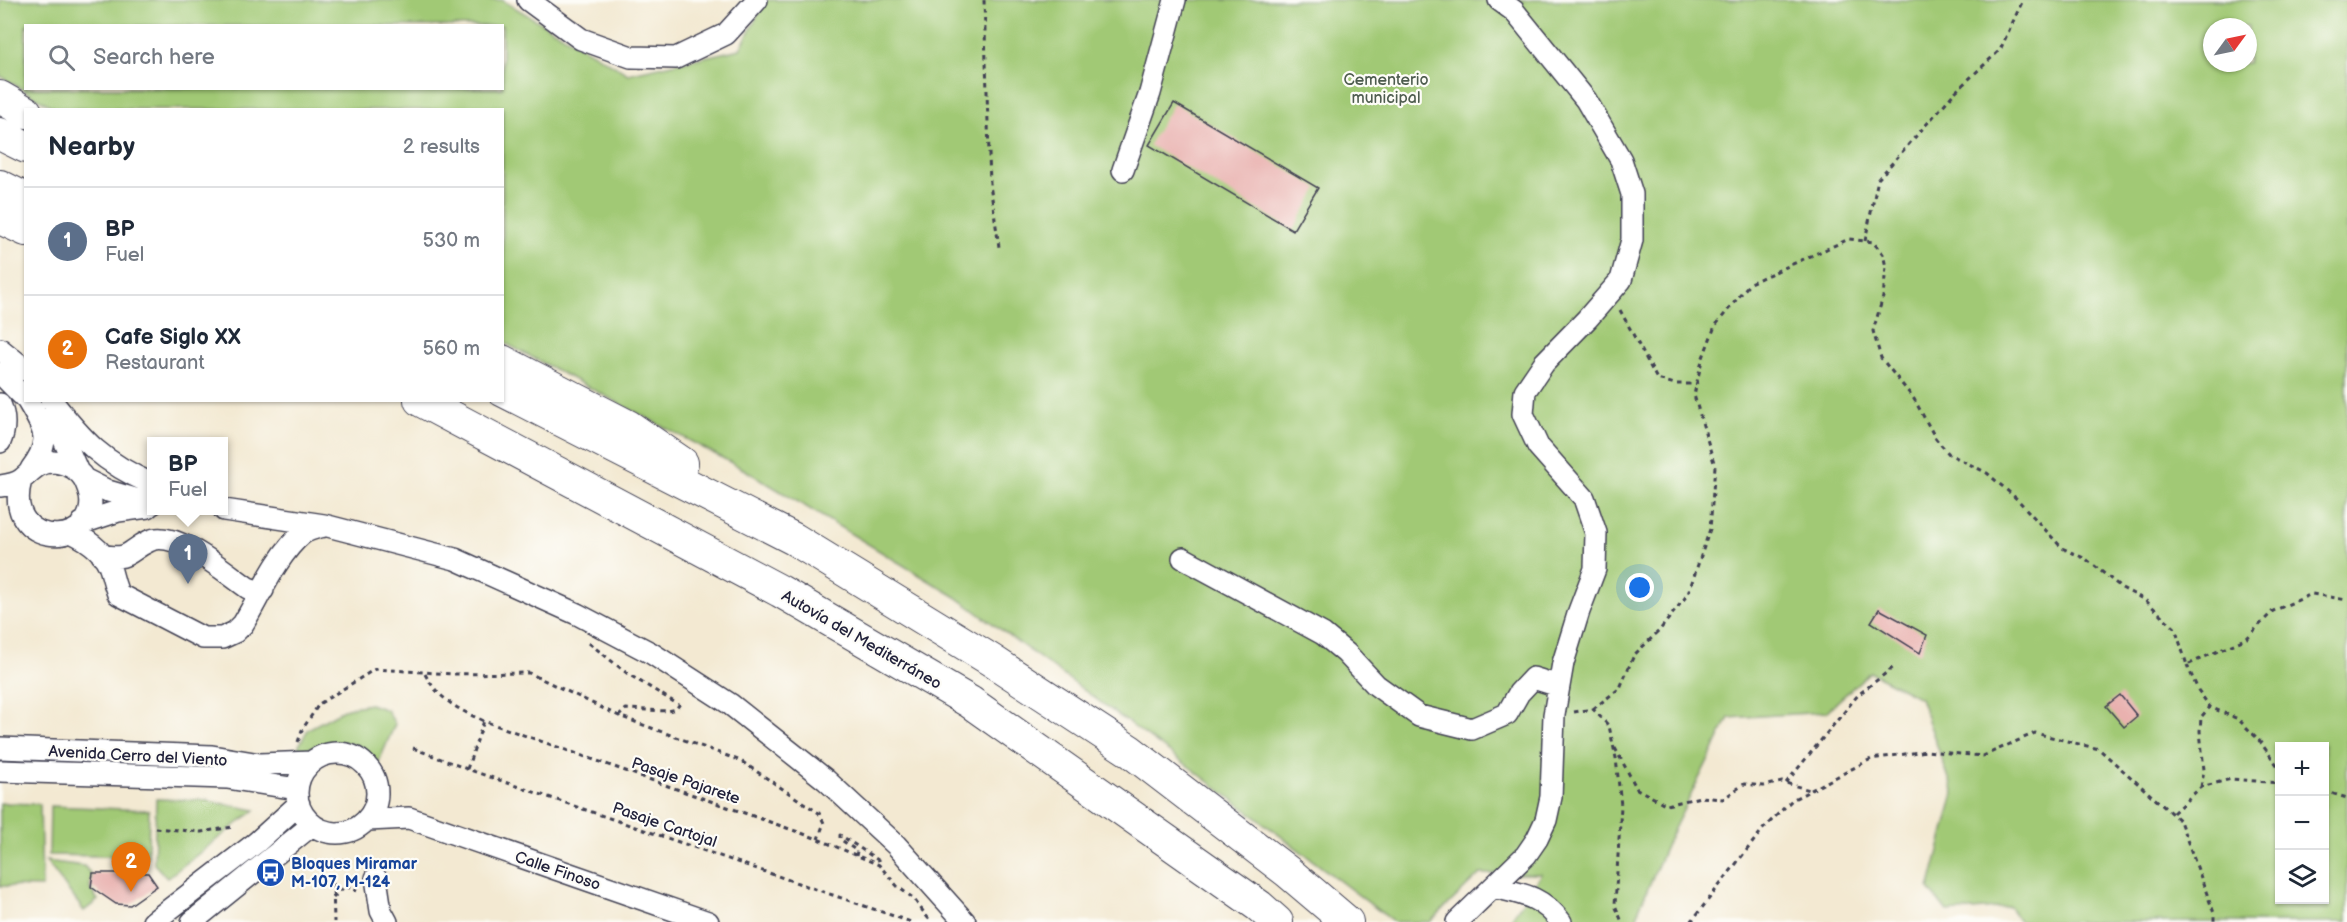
<!DOCTYPE html>
<html lang="en">
<head>
<meta charset="utf-8">
<style>
  body { margin:0; font-family:"Balsamiq Sans",sans-serif; background:#f6f6f7; color:#1f2937 }
  .controls { position:absolute; right:18px; bottom:18px; display:grid; overflow:hidden; border-radius:0px; box-shadow:0 2px 4px #0004 }
  .controls button { width:54px; height:54px; display:grid; place-items:center; padding:0; border:0; border-bottom:2px solid #e0e1e3; background:#fff; color:#1f2937; font:30px sans-serif }
  .compass { position:absolute; left:2203px; top:18px; width:54px; height:54px; border-radius:50%; background:#fff; box-shadow:0 2px 4px #0004; rotate:57deg }
  .you { position:absolute; left:1640px; top:588px; width:21px; height:21px; margin:-15px; border:4px solid #fff; border-radius:50%; background:#1a73e8; box-shadow:0 0 0 9px #1a73e833 }
  .badge { display:grid; place-items:center; width:39px; height:39px; border-radius:50%; background:#d1495b; color:#fff; font-size:20px; font-weight:700 }
  .pin { position:absolute; translate:-50% -50px; filter:drop-shadow(0 2px 3px #0008) }
  .pin::after { content:''; position:absolute; top:32px; width:21px; height:18px; background:inherit; clip-path:polygon(0 0,100% 0,50% 100%) }
  .popup { position:absolute; left:147px; top:437px; width:81px; height:78px; box-sizing:border-box; display:grid; place-content:center; border-radius:0px; background:#fff; filter:drop-shadow(0 2px 4px #0005); font-size:20px; white-space:nowrap; color:#747a83 }
  .popup b { font-size:22px; color:#1f2937 }
  .popup::after { content:''; position:absolute; left:50%; top:100%; margin-left:-12px; border:12px solid transparent; border-top-color:#fff }
  .list { margin:0; padding:0; list-style:none }
  h2 { display:flex; justify-content:space-between; align-items:center; height:78px; margin:0; padding:0 24px; font-size:26px }
  h2 small { font-size:20px; font-weight:400; color:#747a83 }
  .list li { display:grid; grid-template-columns:39px 1fr auto; gap:18px; align-items:center; box-sizing:border-box; height:108px; padding:0 24px; border-top:2px solid #e0e1e3 }
  .list b { display:block; font-size:22px; white-space:nowrap }
  .list p { margin:0; font-size:20px; white-space:nowrap; color:#747a83 }
  .list em { font-size:20px; font-style:normal; color:#747a83 }
  .icon { flex:none; width:33px; height:33px; fill:none; stroke:currentColor; stroke-width:2; stroke-linecap:round; stroke-linejoin:round }
  .map { position:relative; flex:none; width:2347px; height:922px; overflow:hidden }
  .search { position:absolute; background:#fff; box-shadow:0 2px 4px #0004; left:24px; top:24px; width:480px; height:66px; display:flex; align-items:center; gap:15px; box-sizing:border-box; padding:0 21px; border-radius:0px; color:#747a83; font-size:22px }
  .panel { position:absolute; background:#fff; box-shadow:0 2px 4px #0004; left:24px; top:108px; width:480px; height:294px; border-radius:0px }
  .map>svg:first-child { display:block }
</style>
</head>
<body>
<div class="map">
<svg width="2347" height="922" viewBox="0 0 2347 922">
  <rect width="100%" height="100%" fill="#fdfcf7"/>
  <filter id="ink" filterUnits="userSpaceOnUse"><feTurbulence type="fractalNoise" baseFrequency=".0167" numOctaves="2"/><feDisplacementMap in="SourceGraphic" scale="12" xChannelSelector="R" yChannelSelector="G"/><feConvolveMatrix kernelMatrix="1 2 1 2 8 2 1 2 1" color-interpolation-filters="sRGB"/></filter>
  <filter id="wash" filterUnits="userSpaceOnUse"><feTurbulence type="fractalNoise" baseFrequency=".008" numOctaves="4" result="noise"/><feDisplacementMap in="SourceGraphic" scale="24" xChannelSelector="R" yChannelSelector="G"/><feGaussianBlur stdDeviation="1.35" result="paint"/><feColorMatrix in="noise" values="0 0 0 0 0 0 0 0 0 0 0 0 0 0 0 0 0 1.4 0 .05"/><feComposite in="paint" operator="in"/></filter>
  <g filter="url(#wash)">
    <rect width="100%" height="100%" fill="#f3e9d2"/>
    <path fill="#a1c975" stroke="#627658" stroke-width="1.5" fill-rule="evenodd" d="M0,0H502L628,74L740,49L766,0H2347V922H2020L2010,907L1947,912L1929,889L1954,793L1920,698L1870,672L1826,712L1729,718L1670,837L1639,909L1636,922H1509L1541,874H1480L1430,922H1394L1192,769L956,597L745,470L503,342L502,110L56,109L0,76ZM26,26H502V88H26ZM2212,27H2248V63H2212ZM2280,746H2324V900H2280Z
      M370,704L387,710L395,724L378,764C374,760 370,753 365,750C343,735 317,745 295,753L308,729L347,708Z
      M156,799L204,800L255,810L167,878L154,864Z
      M0,803L40,804L42,887L0,886Z
      M50,806L149,810L148,857L49,855Z
      M46,861L84,866L91,874L90,889L98,900L84,911Z"/>
    <g id="blocks">
      <path fill="#e9b1af" d="M1174,103L1318,188L1293,230L1149,145Z
        M1879,609L1927,635L1920,653L1871,622Z
        M2120,695L2137,716L2124,727L2106,706Z
        M93,873H148L157,886L130,905L116,904L91,887Z"/>
    </g>
  </g>
  <g filter="url(#ink)">
    <use href="#blocks" fill-opacity="0" stroke="#414052" stroke-width="1.5"/>
    <g fill="none" stroke-linecap="round" stroke-linejoin="round">
      <defs>
        <path id="minor" d="M528,0L581,39L631,57L676,58L726,34L757,0
          M1123,170L1150,93L1175,0
          M0,349L26,370
          M0,373L26,399
          M27,400C44,429 53,440 31,469
          M51,400C84,442 102,462 152,484
          M0,404C5,416 5,430 0,442
          M53,415L78,472
          M84,479L108,491L152,504
          M0,486C7,485 16,484 22,479C32,471 38,462 53,462C67,463 81,470 86,483C115,549 0,556 21,480
          M224,510L324,525L455,559L577,614L651,653L730,704L826,780L896,845L965,922
          M82,523L118,511L148,507
          M71,532C88,540 106,552 111,571C113,579 115,586 118,594L203,638H222L235,632L243,624C260,596 277,555 302,534C309,529 316,528 324,526
          M102,555C131,561 127,551 149,541C175,528 226,573 248,588L257,591L263,590
          M1183,558L1323,634L1346,653L1376,685L1419,716L1472,729L1507,714L1519,693L1533,678L1559,686
          M0,748L212,756L260,764L312,762
          M297 793a40 40 0 1 1 80 0a40 40 0 1 1-80 0Z
          M0,771L227,778L297,789
          M368,820L409,818L708,922
          M376,878L381,911L387,922
          M1493,887C1522,894 1542,896 1561,922
          M153,922L257,842L299,804
          M192,922L312,825
          M1457,922L1526,855L1537,839L1546,820L1551,797L1554,715L1563,663L1579,611L1595,569L1596,533L1584,498L1538,446L1523,414L1525,391L1544,363L1587,319L1621,280L1632,240V194L1621,160L1586,100L1514,11L1499,0"/>
        <path id="highway" d="M0,97L26,112
          M0,134L26,147
          M0,186L26,199
          M0,218L26,230
          M502,361L628,426L682,463
          M502,390L794,539L991,660L1130,751L1288,872L1347,922
          M420,400L780,591L970,702L1259,906L1277,922"/>
      </defs>
      <use href="#minor" stroke="#414052" stroke-width="24"/>
      <use href="#highway" stroke="#414052" stroke-width="34"/>
      <path stroke="#414052" stroke-width="3" stroke-dasharray="4.5 4.5" stroke-linecap="butt" d="M984,0L990,184L999,247
        M1865,241L1878,179L1956,91L2000,50L2023,0
        M1620,310L1657,379L1675,384H1696
        M589,643L628,674L679,705L676,709L668,711L626,709L619,716
        M2187,665L2198,690L2210,707L2238,719L2258,739L2280,769
        M425,674C438,699 459,710 484,721L818,839L879,865L898,887L913,898L931,922
        M1593,709L1620,688L1634,655L1659,631L1688,594L1710,529L1715,466L1694,395L1702,360L1715,326L1750,283L1849,239L1873,242L1883,254L1886,267L1883,297L1873,331L1881,358L1914,399L1936,439L1949,454L1987,473L2017,499L2062,548L2086,559L2122,588L2145,600L2175,628L2187,665L2247,638L2273,611L2312,594L2347,600
        M1574,712L1593,709L1609,726L1616,758L1621,806L1615,905L1622,922
        M298,742L302,730L319,704L375,669L453,674L529,673L619,716L741,761L819,813L824,823L818,839
        M413,748L467,769L911,922
        M1615,748L1637,789L1667,805L1700,797L1723,799L1744,784L1764,786L1782,782L1810,790
        M467,769L484,721
        M1786,783L1858,695L1895,666
        M2201,787L2204,770L2200,731L2201,717L2210,707
        M2324,791L2347,798
        M2173,813L2201,787L2231,779L2280,783
        M155,828L201,832L233,827
        M856,856L857,851L840,839V835L878,860L880,858
        M333,883L334,922
        M333,898L345,886L357,891
        M1691,922L1763,829L1792,800L1871,759L1926,751L1983,756L2035,733L2099,749L2180,821L2214,913V922"/>
      <use href="#minor" stroke="#fff" stroke-width="21"/>
      <use href="#highway" stroke="#fff" stroke-width="32"/>
    </g>
  </g>
  <defs>
    <symbol id="bus-disc" viewBox="-11 -11 22 22"><circle r="9.5" fill="#1a4fb4" stroke="#fdfcf7"/><path d="M-5-6H5V4H4V6H2V4H-2V6H-4V4H-5ZM-3.5-4V0h7V-4ZM-3.5 1.2v1.5H-2V1.2ZM2 1.2v1.5H3.5V1.2Z" fill="#fff"/></symbol>
  </defs>
  <g fill-rule="evenodd">
    <use href="#bus-disc" x="254" y="856" width="33" height="33"/>
  </g>
  <g text-anchor="middle" stroke-width="4.5" stroke-linejoin="round" paint-order="stroke">
    <g font-size="16" fill="#4e5c4f" stroke="#fdfcf7">
      <text x="1386" y="85">Cementerio<tspan x="1386" dy="18">municipal</tspan></text>
    </g>
    <g font-size="16" fill="#22223b" stroke="#fdfcf7">
      <text transform="translate(862 639) rotate(30)" y="6">Autovía del Mediterráneo</text>
      <text transform="translate(138 755) rotate(3)" y="6">Avenida Cerro del Viento</text>
      <text transform="translate(686 780) rotate(19)" y="6">Pasaje Pajarete</text>
      <text transform="translate(665 824) rotate(19)" y="6">Pasaje Cartojal</text>
      <text transform="translate(558 870) rotate(19)" y="6">Calle Finoso</text>
    </g>
    <g font-size="16" font-weight="bold" fill="#164399" stroke="#fdfcf7" text-anchor="start">
      <text x="291" y="869">Bloques Miramar<tspan x="291" dy="18">M-107, M-124</tspan></text>
    </g>
  </g>
</svg>
<div class="controls">
<button>+</button>
<button>−</button>
<button><svg class="icon" aria-label="layers" viewBox="0 0 24 24"><path d="M12 4l9 5-9 5-9-5zM3 14l9 5 9-5"/></svg></button>
</div>
<svg class="compass" viewBox="-18 -18 36 36"><path d="M0-13l5 13h-10z" fill="#e53935"/><path d="M0 13l5-13h-10z" fill="#747a83"/></svg>
<div class="you"></div>
<div class="pin badge" style="left:188px;top:584px;background:#5c6f8a">1</div>
<div class="popup"><b>BP</b>Fuel</div>
<div class="pin badge" style="left:131px;top:892px;background:#e8710a">2</div>
<div class="search"><svg class="icon" aria-label="search" viewBox="0 0 24 24"><circle cx="10" cy="10" r="6"/><path d="M15 15l6 6"/></svg>Search here</div>
<section class="panel">
<h2>Nearby<small>2 results</small></h2>
<ul class="list">
<li><span class="badge" style="background:#5c6f8a">1</span><div><b>BP</b><p>Fuel</p></div><em>530 m</em></li>
<li><span class="badge" style="background:#e8710a">2</span><div><b>Cafe Siglo XX</b><p>Restaurant</p></div><em>560 m</em></li>
</ul>
</section>
</div>
</body>
</html>
